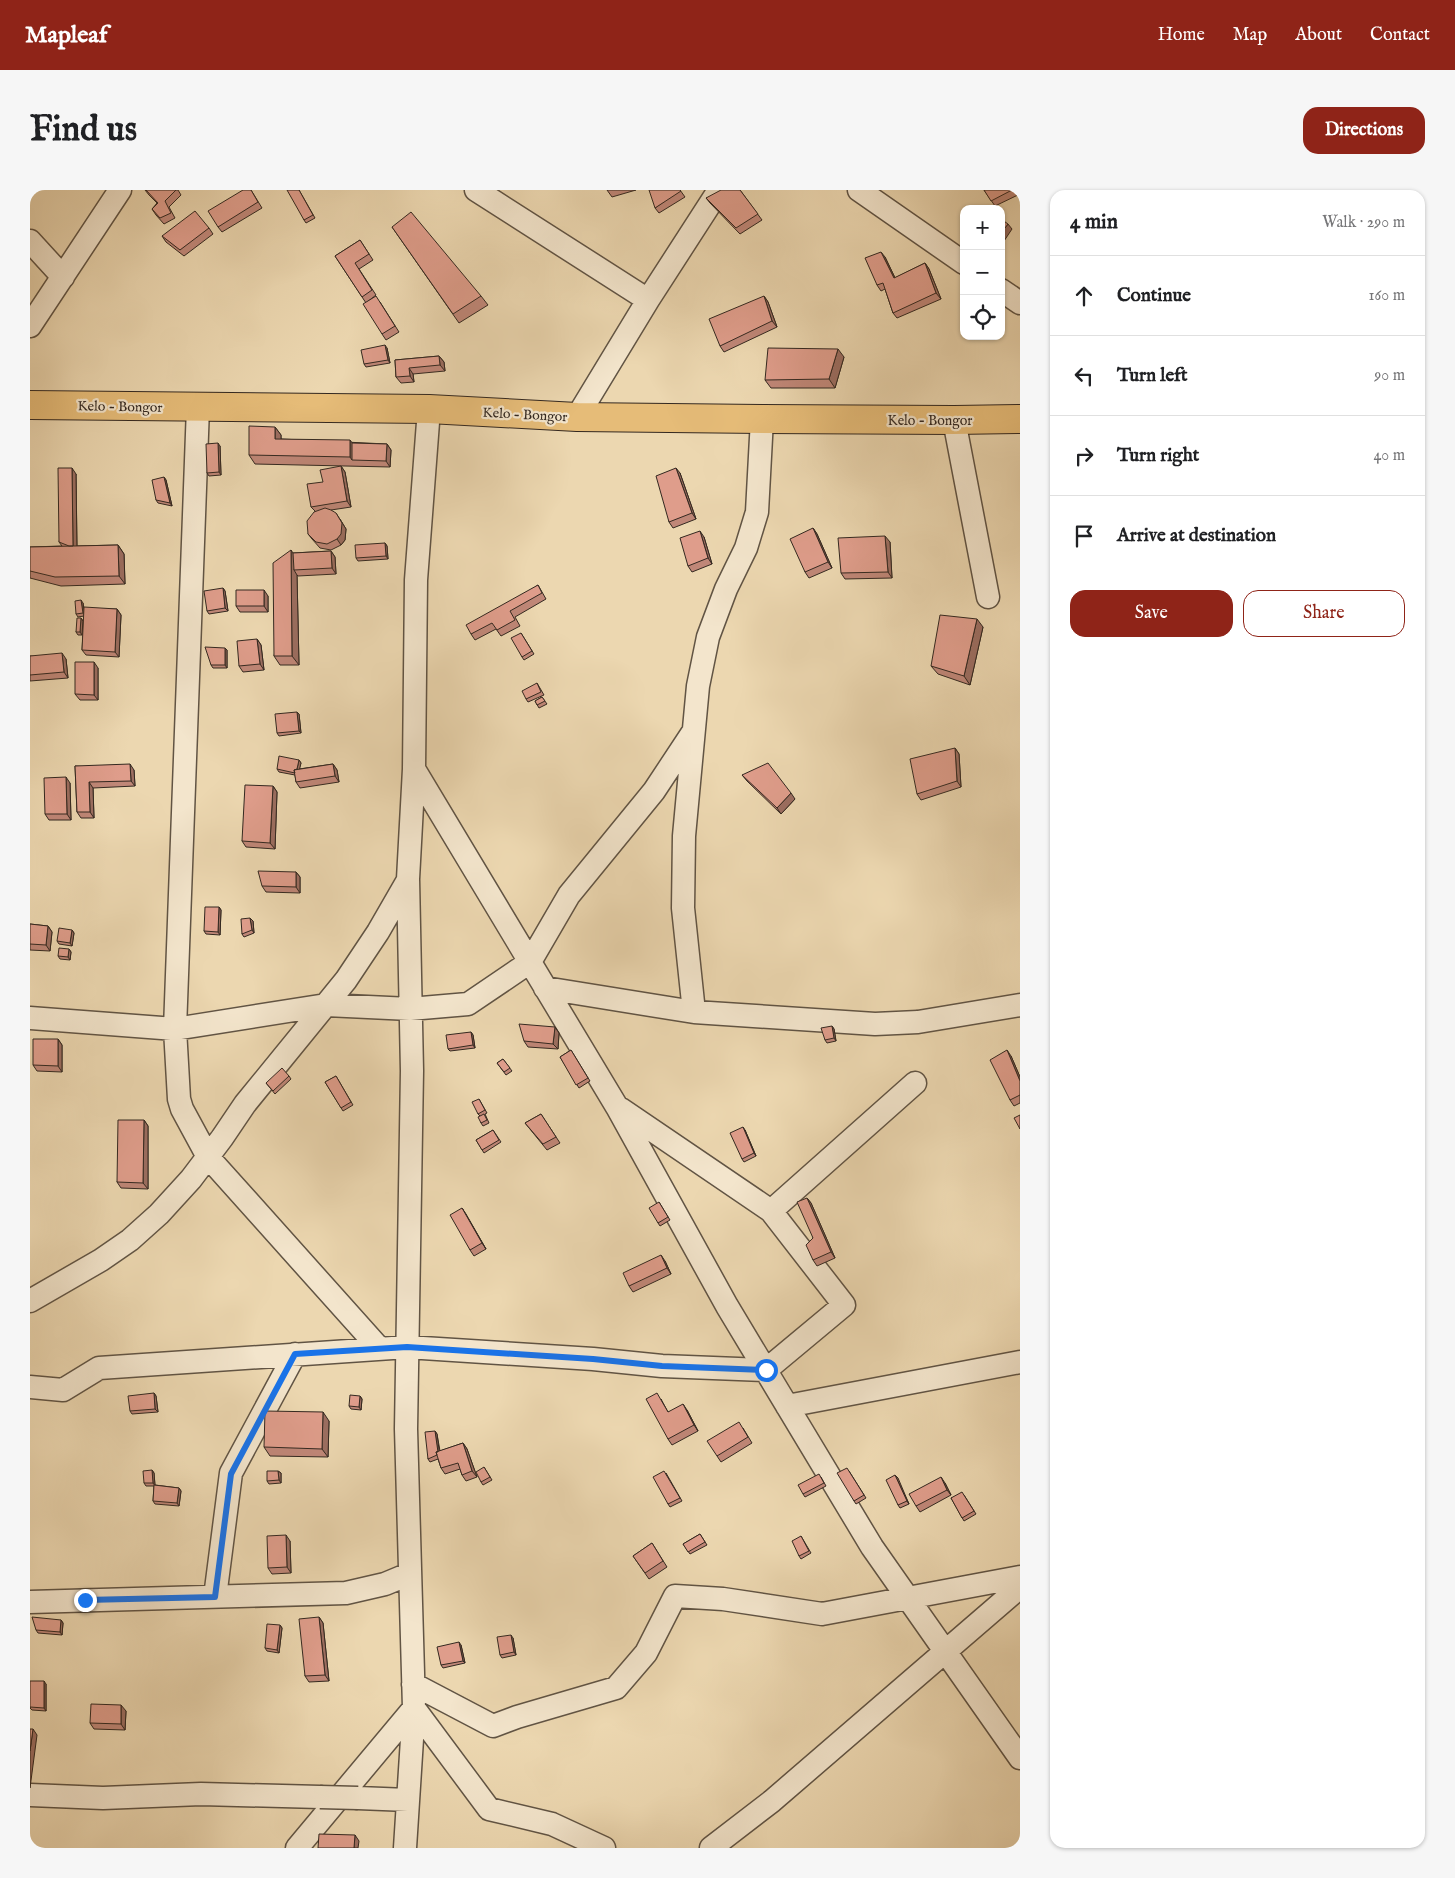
<!DOCTYPE html>
<html lang="en">
<head>
<meta charset="utf-8">
<style>
  body { margin:0; font-family:"IM FELL English",serif; background:#f6f6f6; color:#202124 }
  .controls { position:absolute; right:15px; top:15px; display:grid; overflow:hidden; border-radius:10px; box-shadow:0 1px 4px #0004 }
  .controls button { width:45px; height:45px; display:grid; place-items:center; padding:0; border:0; border-bottom:1px solid #e0e0e0; background:#fff; color:#202124; font:25px sans-serif }
  .stop { position:absolute; width:15px; height:15px; margin:-11px; border:4px solid #1a73e8; border-radius:50%; background:#fff }
  .stop.end { background:#1a73e8; border-color:#fff; box-shadow:0 1px 5px #0008 }
  .list { margin:0; padding:0; list-style:none }
  h2 { display:flex; justify-content:space-between; align-items:center; height:65px; margin:0; padding:0 20px; font-size:21px }
  h2 small { font-size:16px; font-weight:400; color:#757577 }
  .list li { display:grid; grid-template-columns:32px 1fr auto; gap:15px; align-items:center; box-sizing:border-box; height:80px; padding:0 20px; border-top:1px solid #e0e0e0 }
  .list b { display:block; font-size:19px; white-space:nowrap }
  .list em { font-size:16px; font-style:normal; color:#757577 }
  .actions { display:flex; gap:10px; padding:15px 20px }
  .actions a { flex:1; padding:11px 0; border:1px solid #8f2418; border-radius:15px; text-align:center; font-size:18px; color:#8f2418 }
  .actions .main { background:#8f2418; color:#fff }
  .icon { flex:none; width:28px; height:28px; fill:none; stroke:currentColor; stroke-width:2; stroke-linecap:round; stroke-linejoin:round }
  .map { position:relative; flex:none; width:990px; height:1658px; overflow:hidden; border-radius:15px }
  header { display:flex; align-items:center; gap:30px; box-sizing:border-box; height:70px; padding:0 25px; background:#8f2418; color:#fff }
  header strong { font-size:24px }
  nav { display:flex; gap:28px; margin-inline-start:auto; font-size:18px }
  .intro { display:flex; align-items:center; justify-content:space-between; box-sizing:border-box; height:120px; padding:0 30px }
  h1 { margin:0; font-size:35px }
  .button { padding:12px 22px; border-radius:15px; background:#8f2418; color:#fff; font-size:18px; font-weight:700 }
  main { display:flex; gap:30px; padding:0 30px }
  aside { flex:1; background:#fff; border-radius:15px; box-shadow:0 1px 4px #0004 }
  .map>svg:first-child { display:block }
</style>
</head>
<body>
<header>
<strong>Mapleaf</strong>
<nav><a>Home</a><a>Map</a><a>About</a><a>Contact</a></nav>
</header>
<div class="intro"><h1>Find us</h1><a class="button">Directions</a></div>
<main>
<div class="map">
<svg width="990" height="1658" viewBox="0 0 990 1658">
  <rect width="100%" height="100%" fill="#ecd7b0"/>
  <filter id="stains"><feTurbulence type="fractalNoise" baseFrequency=".004" numOctaves="4"/><feColorMatrix values="0 0 0 0 .2 0 0 0 0 .09 0 0 0 0 .02 0 0 0 .5 -.17"/></filter>
  <radialGradient id="worn" r=".72"><stop offset=".6" stop-color="#630" stop-opacity="0"/><stop offset="1" stop-color="#630" stop-opacity=".3"/></radialGradient>
  <g fill="none" stroke-linecap="round" stroke-linejoin="round">
    <defs>
      <path id="minor" d="M446,0L618,110
        M829,0L934,73
        M0,51L33,87
        M971,100L990,113
        M0,136L90,0
        M168,217L145,839L149,909L152,919L178,967L350,1159
        M547,227L618,110L689,0
        M924,230L958,407
        M384,579L587,917L697,1116L842,1357L990,1568
        M515,798L664,822L845,834L888,832L990,815
        M664,822L653,718L654,646L668,496L678,447L696,399L716,358L727,322L732,229
        M0,828L145,839L296,815L380,819L438,814L500,772L539,705L624,601L663,542
        M741,1021L885,893
        M0,1111L71,1070L100,1050L129,1024L161,989L192,948L215,914L316,790L348,742L378,690
        M0,1197L33,1200L69,1178L377,1157L563,1169L632,1176L736,1180L814,1115L741,1021L591,919
        M757,1216L990,1172
        M185,1407L201,1283L265,1164
        M0,1412L316,1403L355,1394L379,1384
        M383,1494L463,1536L487,1527L586,1498L616,1463L645,1406L693,1409L792,1424L990,1387
        M0,1605L73,1608L171,1604L290,1607
        M328,1608L378,1610
        M267,1658L384,1518L459,1619L522,1634L574,1658
        M375,1658L384,1518L376,1239L382,881L378,689L384,579L386,390L399,219
        M681,1658L742,1611L990,1397"/>
      <path id="trunk" d="M0,215L399,219L547,227L732,229L924,230L990,229"/>
    </defs>
    <use href="#minor" stroke="#615444" stroke-width="25"/>
    <use href="#trunk" stroke="#332820" stroke-width="30"/>
    <use href="#minor" stroke="#f3e5cc" stroke-width="22"/>
    <use href="#trunk" stroke="#e6bc78" stroke-width="28"/>
    <defs>
      <path id="minor-bridge" d="M290,1607L328,1608"/>
    </defs>
    <use href="#minor-bridge" stroke="#615444" stroke-width="25" stroke-linecap="butt"/>
    <use href="#minor-bridge" stroke="#f3e5cc" stroke-width="22"/>
  </g>
  <path fill="#c08778" stroke="#332820" d="M115,0H148L151,5L139,17L145,28L134,34L126,25L122,19L127,13L119,5Z
    M221,0L232,18L192,42L188,37Z
    M269,0L285,28L276,33L274,30Z
    M577,0H606L582,7Z
    M650,0L655,7L629,23L625,18Z
    M710,0L732,30L710,44L680,13L676,8Z
    M954,0H990V4L965,16Z
    M362,37L451,106L458,115L429,133Z
    M179,38L183,44L154,66L136,52L132,46Z
    M330,50L343,70L329,79L346,105L336,113L305,66Z
    M855,67L865,88L895,73L899,79L911,109L867,128L863,123L855,99L851,101L847,95Z
    M734,106L738,112L747,137L694,162L690,156Z
    M350,112L369,142L356,150L352,144Z
    M357,158L360,173L336,177L334,174Z
    M409,166L414,172L415,181L383,184L384,192L371,193L366,187L365,170Z
    M814,167L805,198H741L735,190Z
    M245,237L251,245V249L357,254L361,260L360,277L225,274L219,265Z
    M190,256L191,285L179,286L177,283Z
    M311,276L315,282L321,317L301,320L310,329L316,339L315,350L311,355L301,360L290,358L282,349L278,344L285,321L281,317L293,292Z
    M650,283L666,329L643,338L639,332Z
    M46,284L47,356L88,355L94,364L95,394L31,396L0,388V357L32,356L29,352Z
    M134,287L136,290L142,316L128,313L126,310Z
    M783,338L787,344L802,378L779,388L775,382Z
    M674,347L682,374L662,382L658,376Z
    M860,352L862,388L815,389L811,383Z
    M355,353L357,356L358,369L328,371L326,368Z
    M301,361L305,367L306,384L268,386L267,385L269,475H250L244,466L263,363Z
    M508,395L516,409L485,427L490,436L471,446L466,439L445,450L441,444Z
    M193,398L195,401L198,421L179,424L177,421Z
    M238,406V422H210L206,416Z
    M53,413L54,419H87L91,425L89,467L56,465L52,460L54,426L48,427L46,424Z
    M51,428L53,431L52,445H48L46,442Z
    M953,437L940,495L908,484L901,476Z
    M491,443L504,464L494,470L492,467Z
    M227,449L231,455L234,480L213,482L209,476Z
    M195,458L197,460V478H183L181,475Z
    M0,466L36,469L38,488L0,491Z
    M68,478V510H50L45,504Z
    M507,493L514,505L498,512L496,509Z
    M512,507L517,514L509,518L505,511Z
    M267,522L269,524L271,543L249,546L247,543Z
    M925,558L929,564L931,597L891,610L887,604Z
    M269,570L271,573L269,579L303,574L307,580L309,592L270,598L266,592L265,585L249,582L247,579Z
    M45,576L104,580L105,596L63,598L64,628H51L47,622Z
    M712,585L765,609L751,624L717,591Z
    M40,593L41,630H19L15,624Z
    M243,596L247,602L245,659L216,657L212,651Z
    M266,682L270,687V703L236,702L232,696Z
    M189,717L191,720L190,745L176,744L174,741Z
    M220,728L223,731L224,743L214,747L212,744Z
    M0,734L18,736L22,742L20,761L0,760Z
    M42,740L44,743L42,756L29,754L27,751Z
    M39,759L41,762L40,770L30,769L28,766Z
    M802,836L804,839L806,851L797,853L795,850Z
    M525,837L529,843L528,859L498,857L494,851Z
    M441,842L443,845L445,858L420,861L418,859Z
    M28,849L32,855V882L7,881L3,875Z
    M541,860L560,891L549,898L530,867Z
    M981,866L990,887V913L984,916L980,910Z
    M473,869L482,881L476,885L467,873Z
    M259,886L261,889L245,904L236,893Z
    M306,886L323,915L313,921L295,892Z
    M449,909L457,923L455,924L459,933L453,936L451,933L450,926L448,924Z
    M511,924L530,953L517,960L495,933Z
    M114,930L118,936V999L91,998L87,992Z
    M463,940L471,952L454,963L446,950Z
    M715,940L726,966L714,972L712,969Z
    M777,1008L781,1013L805,1068L787,1076L783,1070V1048Z
    M629,1012L640,1030L630,1036L628,1033Z
    M432,1018L456,1059L444,1066L440,1060Z
    M635,1071L641,1084L603,1102L599,1096Z
    M124,1203L126,1206L128,1222L102,1224L100,1221Z
    M330,1206L332,1209L331,1220L321,1219L319,1216Z
    M631,1209L638,1222L657,1220L668,1241L642,1255L638,1249Z
    M299,1231L298,1267L240,1266L234,1257Z
    M713,1238L722,1253L691,1272L687,1266Z
    M405,1241L407,1244L410,1261L433,1253L437,1259L447,1287L436,1291L432,1285L430,1279L415,1284L411,1278L408,1269L400,1272L398,1269Z
    M454,1277L462,1290L453,1295L451,1292Z
    M122,1280L124,1283L125,1295L149,1298L151,1301L149,1316L125,1314L123,1311L124,1296H116L114,1293Z
    M248,1281L251,1283V1293L239,1294L237,1291Z
    M819,1281L836,1308L826,1314L824,1311Z
    M636,1283L652,1311L640,1317L638,1314Z
    M865,1285L879,1314L870,1318L868,1315Z
    M791,1287L796,1296L775,1307L773,1304Z
    M915,1293L921,1305L890,1322L886,1316Z
    M934,1305L946,1324L934,1331L921,1308Z
    M670,1344L677,1355L660,1364L653,1354Z
    M771,1346L781,1363L771,1369L769,1366Z
    M260,1351L261,1383L242,1384L238,1378Z
    M622,1353L637,1377L619,1389L603,1366Z
    M289,1427L293,1433L299,1491L279,1492L275,1486Z
    M31,1430L33,1433L32,1445L8,1443L6,1440Z
    M250,1435L252,1438L249,1463L237,1461L235,1458Z
    M483,1448L486,1465L472,1468L470,1465Z
    M431,1455L435,1473L413,1478L411,1475Z
    M16,1494V1521L2,1520L0,1518Z
    M96,1521L95,1540L64,1539L60,1533Z"/>
  <path fill="#9c6e61" stroke="#332820" d="M978,34L982,39L972,54L971,53V43Z
    M851,62L855,67L868,94L864,88Z
    M895,73L899,79L911,109L906,103Z
    M734,106L738,112L747,137L742,131Z
    M355,155L357,158L360,173L358,170Z
    M808,159L814,167L805,198L799,189Z
    M409,166L414,172L415,181L410,175Z
    M379,178L383,184L384,192L380,186Z
    M245,237L251,245V257L245,249Z
    M320,250L326,258L322,270L320,267Z
    M188,253L190,256L191,285L189,282Z
    M357,254L361,260L360,277L356,271Z
    M311,276L315,282L321,317L317,311Z
    M42,278L46,284L47,364L43,358Z
    M646,278L650,283L666,329L662,323Z
    M134,287L136,290L142,316L140,313Z
    M306,323L316,339L315,350L311,355L307,349Z
    M783,338L787,344L802,378L798,372Z
    M670,341L674,347L682,374L678,368Z
    M855,346L860,352L862,388L858,382Z
    M355,353L357,356L358,369L356,366Z
    M88,355L94,364L95,394L89,386Z
    M261,360L267,369L264,380L267,385L269,475L262,466Z
    M301,361L305,367L306,384L302,378Z
    M193,398L195,401L198,421L195,418Z
    M234,400L238,406V422L234,416Z
    M51,410L53,413L55,426L53,423Z
    M87,419L91,425L89,467L85,462Z
    M51,428L53,431L52,445L50,442Z
    M947,429L953,437L940,495L934,486Z
    M227,449L231,455L234,480L230,474Z
    M195,458L197,460V478L195,475Z
    M32,463L36,469L38,488L34,482Z
    M64,472L68,478V510L64,505Z
    M267,522L269,524L271,543L269,541Z
    M925,558L929,564L931,597L927,591Z
    M269,570L271,573L268,586L266,583Z
    M100,574L104,580L105,596L101,591Z
    M303,574L307,580L309,592L305,586Z
    M36,587L40,593L41,630L37,624Z
    M59,592L63,598L64,628L60,622Z
    M243,596L247,602L245,659L240,653Z
    M761,603L765,609L751,624L747,618Z
    M266,682L270,687V703L266,697Z
    M189,717L191,720L190,745L188,742Z
    M220,728L223,731L224,743L222,740Z
    M18,736L22,742L20,761L16,755Z
    M42,740L44,743L42,756L40,753Z
    M39,759L41,762L40,770L38,767Z
    M802,836L804,839L806,851L804,848Z
    M525,837L529,843L528,859L523,854Z
    M441,842L443,845L445,858L443,855Z
    M28,849L32,855V882L28,876Z
    M977,860L981,866L990,887V891Z
    M114,930L118,936V999L113,993Z
    M713,937L715,940L726,966L724,963Z
    M777,1008L781,1013L805,1068L801,1062Z
    M432,1018L436,1024L456,1059L452,1053Z
    M631,1065L635,1071L641,1084L637,1078Z
    M124,1203L126,1206L128,1222L125,1219Z
    M330,1206L332,1209L331,1220L329,1217Z
    M653,1214L657,1220L668,1241L664,1235Z
    M293,1222L299,1231L298,1267L292,1259Z
    M405,1241L407,1244L410,1267L408,1264Z
    M433,1253L437,1259L447,1287L442,1281Z
    M122,1280L124,1283L125,1296L123,1293Z
    M248,1281L251,1283V1293L249,1290Z
    M865,1285L868,1288L879,1314L877,1311Z
    M911,1287L915,1293L921,1305L917,1300Z
    M149,1298L151,1301L149,1316L147,1313Z
    M256,1345L260,1351L261,1383L257,1377Z
    M289,1427L293,1433L299,1491L295,1485Z
    M31,1430L33,1433L32,1445L30,1442Z
    M250,1435L252,1438L249,1463L247,1460Z
    M481,1445L483,1448L486,1465L484,1462Z
    M429,1452L431,1455L435,1473L433,1471Z
    M14,1491L16,1494V1521L14,1518Z
    M91,1515L96,1521L95,1540L91,1534Z
    M3,1539L7,1545L0,1598V1561Z
    M325,1645L329,1651L328,1658H324Z"/>
  <path fill="#df9d8b" stroke="#332820" d="M116,0H146L135,11L141,23L130,28L122,19L128,13Z
    M213,0H221L228,12L188,37L178,21Z
    M257,0H269L283,25L274,30Z
    M619,0H650L651,1L625,18Z
    M691,0H710L728,24L706,38L676,8Z
    M954,0H982L961,11Z
    M165,21L179,38L150,60L132,46Z
    M381,22L451,106L423,124L362,37Z
    M971,29L978,34L971,43Z
    M330,50L339,64L325,73L342,100L332,107L305,66Z
    M851,62L864,88L895,73L906,103L863,123L853,93L847,95L835,68Z
    M346,106L365,136L352,144L333,114Z
    M734,106L742,131L690,156L679,129Z
    M355,155L358,170L334,174L331,160Z
    M738,158L808,159L799,189L735,190Z
    M409,166L410,175L379,178L380,186L366,187L365,170Z
    M219,236L245,237V249L320,250V267L219,265Z
    M188,253L189,282L177,283L176,254Z
    M322,253L357,254L356,271L322,270Z
    M311,276L317,311L281,317L277,294L293,292L290,280Z
    M28,278H42L43,356H39L29,352Z
    M646,278L662,323L639,332L626,286Z
    M134,287L140,313L126,310L122,290Z
    M295,318L301,320L306,323L312,333L311,344L307,349L297,354L286,352L278,344L277,331L284,322Z
    M783,338L798,372L775,382L760,349Z
    M670,341L678,368L658,376L650,348Z
    M855,346L858,382L811,383L808,348Z
    M355,353L356,366L326,368L325,355Z
    M88,355L89,386L25,387L0,381V357Z
    M261,360L262,466H244L243,373Z
    M301,361L302,378L264,380L263,363Z
    M508,395L512,403L480,421L485,430L467,440L462,433L441,444L436,435Z
    M193,398L195,418L177,421L174,401Z
    M206,400H234V416H206Z
    M51,410L53,423L46,424L45,411Z
    M54,417L87,419L85,462L52,460Z
    M910,425L947,429L934,486L901,476Z
    M47,428H51L50,442H46Z
    M491,443L502,461L492,467L481,448Z
    M227,449L230,474L209,476L207,451Z
    M175,457L195,458V475H181Z
    M32,463L34,482L0,485V466Z
    M45,472H64V505L45,504Z
    M507,493L511,502L496,509L492,501Z
    M512,507L515,511L507,515L505,511Z
    M267,522L269,541L247,543L245,524Z
    M925,558L927,591L887,604L880,569Z
    M249,566L269,570L267,579L264,580L265,583L247,579Z
    M738,573L761,603L747,618L712,585Z
    M100,574L101,591L59,592L60,622H47L45,576Z
    M303,574L305,586L266,592L264,580Z
    M36,587L37,624H15L14,588Z
    M215,595L243,596L240,653L212,651Z
    M228,681L266,682V697L232,696Z
    M175,717H189L188,742L174,741Z
    M220,728L222,740L212,744L211,729Z
    M0,734L18,736L16,755L0,754Z
    M29,738L42,740L40,753L27,751Z
    M29,758L39,759L38,767L28,766Z
    M489,834L525,837L523,854L494,851Z
    M802,836L804,848L795,850L791,838Z
    M441,842L443,855L418,859L416,845Z
    M3,849H28V876L3,875Z
    M541,860L558,888L546,895L530,867Z
    M977,860L990,891V905L980,910L960,870Z
    M473,869L480,878L474,882L467,873Z
    M252,878L259,886L243,901L236,893Z
    M306,886L321,912L311,918L295,892Z
    M449,909L455,920L448,924L442,912Z
    M454,924L457,930L451,933L448,927Z
    M511,924L526,947L513,954L495,933Z
    M990,925V939L984,928Z
    M88,930H114L113,993L87,992Z
    M713,937L724,963L712,969L700,943Z
    M463,940L469,950L452,960L446,950Z
    M777,1008L801,1062L783,1070L776,1055L783,1048L767,1012Z
    M629,1012L638,1027L628,1033L619,1018Z
    M432,1018L452,1053L440,1060L420,1025Z
    M631,1065L637,1078L599,1096L593,1083Z
    M124,1203L125,1219L100,1221L98,1206Z
    M627,1203L638,1222L653,1214L664,1235L638,1249L616,1209Z
    M320,1205L330,1206L329,1217L319,1216Z
    M235,1221L293,1222L292,1259L234,1257Z
    M709,1232L718,1247L687,1266L677,1251Z
    M405,1241L408,1262H406L407,1265L398,1269L395,1242Z
    M433,1253L442,1281L432,1285L428,1273L411,1278L406,1262Z
    M454,1277L460,1287L451,1292L446,1282Z
    M817,1278L834,1305L824,1311L807,1283Z
    M122,1280L123,1293H114L113,1281Z
    M237,1281H248L249,1290L237,1291Z
    M634,1281L650,1308L638,1314L623,1287Z
    M789,1284L794,1293L773,1304L768,1295Z
    M865,1285L877,1311L868,1315L856,1290Z
    M911,1287L917,1300L886,1316L879,1304Z
    M124,1295L149,1298L147,1313L123,1311Z
    M932,1302L944,1321L932,1328L921,1308Z
    M670,1344L675,1352L658,1362L653,1354Z
    M256,1345L257,1377L238,1378L237,1346Z
    M771,1346L779,1361L769,1366L762,1351Z
    M622,1353L633,1371L615,1383L603,1366Z
    M2,1427L31,1430L30,1442L6,1440Z
    M289,1427L295,1485L275,1486L269,1429Z
    M237,1434L250,1435L247,1460L235,1458Z
    M481,1445L484,1462L470,1465L467,1447Z
    M429,1452L433,1471L411,1475L407,1457Z
    M0,1491H14V1518L0,1517Z
    M61,1514L91,1515V1534L60,1533Z
    M0,1539H3L0,1561Z
    M289,1644L325,1645L324,1658H288Z"/>
  <g fill="none" stroke-linecap="round" stroke-linejoin="round">
    <path stroke="#1a73e8" stroke-width="6" d="M55,1410L185,1407L201,1284L265,1164L377,1157L563,1169L632,1176L736,1180"/>
  </g>
  <g text-anchor="middle" stroke-width="4.5" stroke-linejoin="round" paint-order="stroke">
    <g font-size="14" fill="#332820" stroke="#f3e5cc">
      <text transform="translate(90 216) rotate(1)" y="5">Kelo - Bongor</text>
      <text transform="translate(495 224) rotate(3)" y="5">Kelo - Bongor</text>
      <text x="900" y="235">Kelo - Bongor</text>
    </g>
  </g>
  <rect width="100%" height="100%" filter="url(#stains)"/>
  <rect width="100%" height="100%" fill="url(#worn)"/>
</svg>
<div class="controls">
<button>+</button>
<button>−</button>
<button><svg class="icon" aria-label="locate" viewBox="0 0 24 24"><circle cx="12" cy="12" r="6"/><path d="M12 2v4M12 18v4M2 12h4M18 12h4"/></svg></button>
</div>
<div class="stop" style="left:736px;top:1180px"></div>
<div class="stop end" style="left:55px;top:1410px"></div>
</div>
<aside>
<h2>4 min<small>Walk · 290 m</small></h2>
<ul class="list">
<li><svg class="icon" aria-label="ahead" viewBox="0 0 24 24"><path d="M12 20V5M6 11l6-6 6 6"/></svg><div><b>Continue</b></div><em>160 m</em></li>
<li><svg class="icon" aria-label="left" viewBox="0 0 24 24"><path d="M17 20v-9H6M10 6l-5 5 5 5"/></svg><div><b>Turn left</b></div><em>90 m</em></li>
<li><svg class="icon" aria-label="right" viewBox="0 0 24 24"><path d="M7 20v-9h11M14 6l5 5-5 5"/></svg><div><b>Turn right</b></div><em>40 m</em></li>
<li><svg class="icon" aria-label="arrive" viewBox="0 0 24 24"><path d="M6 21V4h12l-3 4 3 4H6"/></svg><div><b>Arrive at destination</b></div></li>
</ul>
<div class="actions"><a class="main">Save</a><a>Share</a></div>
</aside>
</main>
</body>
</html>
